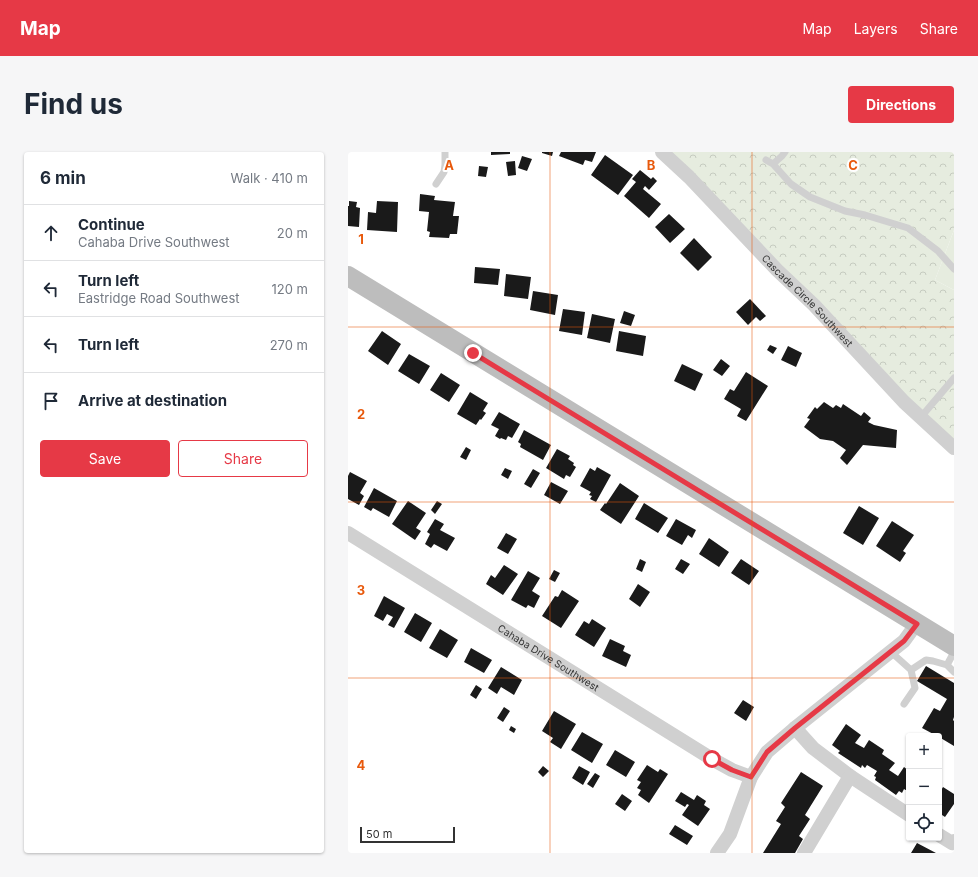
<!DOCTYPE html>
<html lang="en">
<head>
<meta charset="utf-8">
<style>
  body { margin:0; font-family:Inter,sans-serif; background:#f6f6f7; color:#1f2937 }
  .controls { position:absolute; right:12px; bottom:12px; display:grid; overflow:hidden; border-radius:4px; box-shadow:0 1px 3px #0004 }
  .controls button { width:36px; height:36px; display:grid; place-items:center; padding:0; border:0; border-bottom:1px solid #e0e1e3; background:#fff; color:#1f2937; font:20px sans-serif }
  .scale { position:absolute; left:12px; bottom:10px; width:95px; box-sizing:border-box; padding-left:4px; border:2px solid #333; border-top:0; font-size:11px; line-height:14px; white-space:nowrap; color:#333; -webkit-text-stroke:3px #fff; paint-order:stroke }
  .stop { position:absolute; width:12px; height:12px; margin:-9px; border:3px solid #e63946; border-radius:50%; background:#fff }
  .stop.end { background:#e63946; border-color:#fff; box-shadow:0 1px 4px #0008 }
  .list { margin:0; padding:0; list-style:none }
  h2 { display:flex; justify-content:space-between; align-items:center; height:52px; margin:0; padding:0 16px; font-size:17px }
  h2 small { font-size:13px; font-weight:400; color:#747a83 }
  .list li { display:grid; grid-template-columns:26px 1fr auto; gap:12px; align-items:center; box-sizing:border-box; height:56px; padding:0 16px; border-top:1px solid #e0e1e3 }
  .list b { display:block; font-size:15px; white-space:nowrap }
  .list p { margin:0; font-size:13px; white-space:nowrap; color:#747a83 }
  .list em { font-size:13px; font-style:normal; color:#747a83 }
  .actions { display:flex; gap:8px; padding:12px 16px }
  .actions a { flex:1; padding:9px 0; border:1px solid #e63946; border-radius:4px; text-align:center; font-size:14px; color:#e63946 }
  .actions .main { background:#e63946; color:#fff }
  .icon { flex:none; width:22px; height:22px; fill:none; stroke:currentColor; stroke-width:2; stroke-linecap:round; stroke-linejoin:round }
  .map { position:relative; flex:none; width:606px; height:701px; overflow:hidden; border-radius:4px }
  header { display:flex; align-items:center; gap:24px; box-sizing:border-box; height:56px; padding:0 20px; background:#e63946; color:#fff }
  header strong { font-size:19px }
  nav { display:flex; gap:22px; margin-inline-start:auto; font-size:14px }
  .intro { display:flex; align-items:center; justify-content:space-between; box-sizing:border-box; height:96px; padding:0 24px }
  h1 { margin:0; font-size:28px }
  .button { padding:10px 18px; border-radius:4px; background:#e63946; color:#fff; font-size:14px; font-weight:700 }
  main { display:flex; gap:24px; padding:0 24px }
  aside { flex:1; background:#fff; border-radius:4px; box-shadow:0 1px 3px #0004 }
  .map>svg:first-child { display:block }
</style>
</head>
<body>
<header>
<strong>Map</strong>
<nav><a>Map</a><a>Layers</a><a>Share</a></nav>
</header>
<div class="intro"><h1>Find us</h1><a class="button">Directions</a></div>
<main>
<aside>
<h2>6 min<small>Walk · 410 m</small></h2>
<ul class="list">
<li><svg class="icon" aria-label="ahead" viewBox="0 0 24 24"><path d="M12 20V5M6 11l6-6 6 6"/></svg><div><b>Continue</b><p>Cahaba Drive Southwest</p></div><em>20 m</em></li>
<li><svg class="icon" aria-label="left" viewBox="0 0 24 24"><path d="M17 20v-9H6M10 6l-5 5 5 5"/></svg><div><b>Turn left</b><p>Eastridge Road Southwest</p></div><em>120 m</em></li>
<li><svg class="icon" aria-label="left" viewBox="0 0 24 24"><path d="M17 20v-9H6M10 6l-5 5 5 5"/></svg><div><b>Turn left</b></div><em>270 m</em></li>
<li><svg class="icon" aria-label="arrive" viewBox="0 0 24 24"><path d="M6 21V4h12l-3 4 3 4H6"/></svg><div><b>Arrive at destination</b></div></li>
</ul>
<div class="actions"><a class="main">Save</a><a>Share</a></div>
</aside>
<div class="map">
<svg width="606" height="701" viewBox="0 0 606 701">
  <defs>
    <pattern id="forest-crowns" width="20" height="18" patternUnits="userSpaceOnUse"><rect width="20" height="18" fill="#e6ecdf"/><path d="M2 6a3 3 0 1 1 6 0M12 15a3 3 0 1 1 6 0" fill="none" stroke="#c6cbc0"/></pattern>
  </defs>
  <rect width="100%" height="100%" fill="#fff"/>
  <path fill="#e6ecdf" d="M606,78V138L587,128Z"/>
  <path fill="url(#forest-crowns)" d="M311,0H606V78L587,128L606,138V300Z"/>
  <path fill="#1a1a1a" d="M143,0H162V2L143,3Z
    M194,0H205L204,4L194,1Z
    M213,0H248L244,10L237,8L235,13L211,4Z
    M257,3L285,23L270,43L243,23Z
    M174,4L184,7L179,19L170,16Z
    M167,9L168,23L160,24L158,10Z
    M131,14L140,15L138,25L130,24Z
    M292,18L303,27L305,25L309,29L301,38L297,34L295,37L313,52L301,66L276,44L288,30L284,27Z
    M72,42L87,44L86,48L107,50L105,64H111L109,82H102L101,86L81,85L82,80L79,79L81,60L71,59Z
    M1,49L9,50L8,55L12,56L11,75L0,74V54H1Z
    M29,49L50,50L49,80L19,78L20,60L28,61Z
    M321,62L337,77L322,91L307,75Z
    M346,86L364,105L350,119L332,101Z
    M127,115L152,117L150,133L126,131Z
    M158,122L183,125L180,147L156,144Z
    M185,139L210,143L207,163L182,158Z
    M402,147L418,164L412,169L408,165L400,173L388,160Z
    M215,157L237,160L234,183L211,179Z
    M276,159L287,163L283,174L272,171Z
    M244,162L267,167L262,191L239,186Z
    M34,179L53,192L40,213L20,199Z
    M271,179L298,184L295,204L268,199Z
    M422,193L429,196L425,202L419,198Z
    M440,194L454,201L448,215L433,208Z
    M61,202L82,214L71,232L50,219Z
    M373,207L382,214L374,224L365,218Z
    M334,212L355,222L347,239L326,229Z
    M398,220L420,234L398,269L389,264L393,257L376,247L382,237L386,239Z
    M93,221L112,233L101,250L82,238Z
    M122,240L140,251L135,259L138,261L133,268L132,267L128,273L109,262Z
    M476,250L485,256L488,253L493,256L495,252L513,264L516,260L523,266L520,270L526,273L549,278L548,296L515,293L499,313L492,306L498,298L485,289L472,287L456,275L462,267L459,266L467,255L469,257Z
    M151,260L172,272L164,286L160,284L158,288L153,286L152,287L147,284L151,277L143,273Z
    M176,278L203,293L195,308L172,295L173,292L170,290Z
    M118,295L123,298L118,308L112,305Z
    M209,297L222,304L220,307L226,311L225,313L228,315L222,325L218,323L216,327L198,316Z
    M249,315L263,323L248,350L242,347L244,344L241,343L243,340L232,334L242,316L247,319Z
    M157,316L164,319L160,327L153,323Z
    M185,317L192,321L183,336L176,332Z
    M2,320L19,329L12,341L16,344L11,353L0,347V324Z
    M203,330L220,339L212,352L196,343Z
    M272,331L291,344L273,372L252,358L257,351L258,352Z
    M26,336L49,349L41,365L25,356L23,359L16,355Z
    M60,349L78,361L68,376L73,379L67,388L44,372Z
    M89,349L94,352L87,362L83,358Z
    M296,351L320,366L310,381L287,367Z
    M511,354L531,366L515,393L495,381Z
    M87,367L96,372L92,378L107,386L99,399L86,392L83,396L77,392L82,382L79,380Z
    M328,367L348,378L344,386L340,383L334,393L318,384Z
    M544,369L566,383L555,399L558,401L552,410L528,394Z
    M158,381L169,387L160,402L149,396Z
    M361,386L381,400L371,415L351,402Z
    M292,407L298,410L294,420L288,417Z
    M333,407L342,412L335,422L327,417Z
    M393,407L411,419L401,433L383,421Z
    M156,413L170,422L155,443L138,432L143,423L147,426Z
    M206,418L212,421L207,430L201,427Z
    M180,419L192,426L184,439L192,444L186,456L180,453L178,456L163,448Z
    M290,432L302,440L292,455L281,447Z
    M214,438L231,449L213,476L194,464L207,444L210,445Z
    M36,444L57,456L46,476L40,473L45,465L39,462L35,469L26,464Z
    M67,461L84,471L73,490L56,480Z
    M244,467L258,476L246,495L227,483L236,469L241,472Z
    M92,477L110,488L99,506L81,496Z
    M262,487L277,494L275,499L283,503L278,515L254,504Z
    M123,496L144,508L136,521L116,510Z
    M578,514L606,531V565L605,568L606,569V594L591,585V584H589L574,576L586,556L592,559L599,547L569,529Z
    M153,515L174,528L166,543L153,535L149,542L140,536Z
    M128,533L134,537L128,547L122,543Z
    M395,548L406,555L398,569L386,561Z
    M156,555L162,559L155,570L149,566Z
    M206,559L228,572L213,597L202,590L205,586L194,579Z
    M498,572L513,583L507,591L516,596L521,588L536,598L534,602L547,611L541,618L550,624L556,615L561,619V640L556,637L554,641L551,639L548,643L527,628L528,625L526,624L529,619L519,613L517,616L514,613L513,616L490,601L492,599L484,593Z
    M163,574L168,577L166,581L161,578Z
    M234,580L255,592L244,611L223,598Z
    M267,598L287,610L278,625L258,613Z
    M299,613L310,620L312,617L320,622L301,651L290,643L293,638L289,636L293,630L289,628Z
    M195,614L201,619L195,625L190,620Z
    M231,614L242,620L235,633L224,626Z
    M453,620L475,634L457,663L462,667L451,684L455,687L447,701H415L433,672L428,669L437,655L433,651Z
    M247,621L252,624L245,636L239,632Z
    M595,635L606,642V652L597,665L591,661V642Z
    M333,640L346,648L349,643L358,649L356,653L362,657L350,674L334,663L341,653L339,652L337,655L327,649Z
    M274,642L284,649L277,659L267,652Z
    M327,673L345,684L339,693L321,682Z
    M569,691L588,701H563Z"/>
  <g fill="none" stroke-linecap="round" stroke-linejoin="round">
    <path stroke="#d0d0d0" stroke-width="7" d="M418,8L425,12L443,32L462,45L497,59L517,63L560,76L590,99L606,117
      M425,12L434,4L437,0
      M88,32L96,20L97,13V0
      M573,265L606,226
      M543,500L563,518L578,508L585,509L599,513L606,500
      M599,513L606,520
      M556,552L567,536L563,518"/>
    <g stroke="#d0d0d0" stroke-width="14">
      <path id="s1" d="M314,0L341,25L429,118L466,153L556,250L606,296"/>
      <path id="s2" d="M0,381L364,607L384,618L403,625"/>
      <path d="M447,576L465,596L502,624L561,663"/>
      <path d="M591,683L604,691L606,689"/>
      <path d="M369,701L382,682L403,625L419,600L447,576L556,489L569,471"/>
      <path d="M456,701L502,624"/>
    </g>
    <path stroke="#bdbdbd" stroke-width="20" d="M0,124L606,494"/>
  </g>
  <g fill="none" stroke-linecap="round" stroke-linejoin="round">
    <path stroke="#e63946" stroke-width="5" d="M125,201L569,472L556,489L447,576L419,600L403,625L384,618L364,607"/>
  </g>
  <path fill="none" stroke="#e8590c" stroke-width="1" stroke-opacity="0.55" d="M202,0V701M404,0V701M0,175H606M0,350H606M0,526H606"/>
  <g text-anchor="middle" stroke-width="4" stroke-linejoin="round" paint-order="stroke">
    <g font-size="10" fill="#333" stroke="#fff">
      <text dy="4" stroke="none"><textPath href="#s1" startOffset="208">Cascade Circle Southwest</textPath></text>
      <text dy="4" stroke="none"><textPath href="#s2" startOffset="236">Cahaba Drive Southwest</textPath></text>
    </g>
  </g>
  <g font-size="13" text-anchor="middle" font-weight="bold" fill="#e8590c" stroke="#fff" stroke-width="4" stroke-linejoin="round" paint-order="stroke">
    <text x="101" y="18">A</text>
    <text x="303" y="18">B</text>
    <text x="505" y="18">C</text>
    <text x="13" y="92">1</text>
    <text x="13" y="267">2</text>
    <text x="13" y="443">3</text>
    <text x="13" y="618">4</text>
  </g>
</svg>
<div class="controls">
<button>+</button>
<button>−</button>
<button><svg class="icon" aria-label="locate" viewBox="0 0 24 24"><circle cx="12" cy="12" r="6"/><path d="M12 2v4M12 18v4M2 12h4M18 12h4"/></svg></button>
</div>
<div class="scale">50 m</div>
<div class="stop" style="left:364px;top:607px"></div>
<div class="stop end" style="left:125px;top:201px"></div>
</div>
</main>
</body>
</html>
